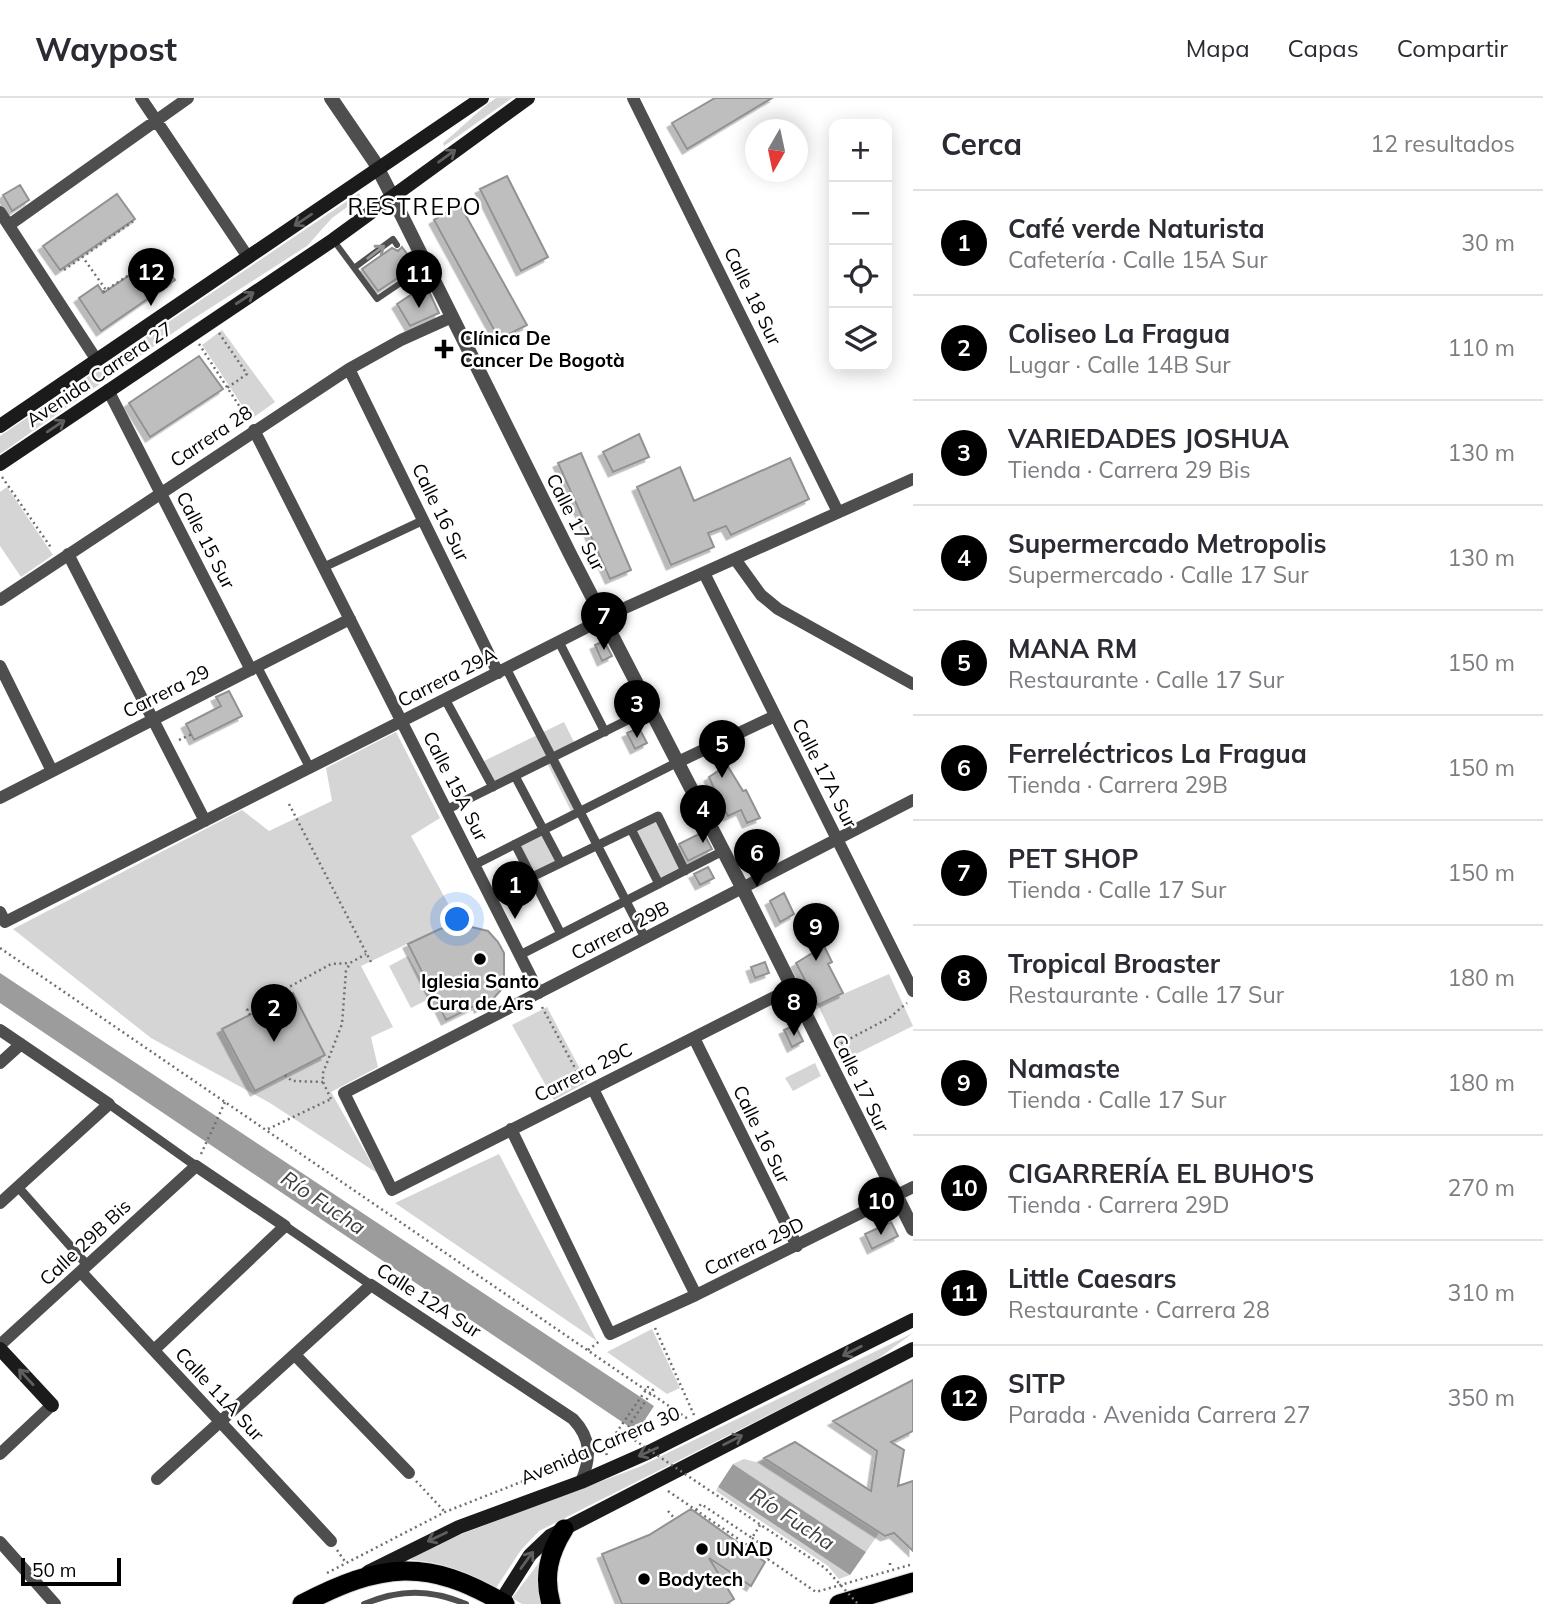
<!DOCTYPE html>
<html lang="es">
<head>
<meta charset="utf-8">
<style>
  body { margin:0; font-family:Mulish,sans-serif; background:#f2f2f3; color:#2b2b33 }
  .controls { position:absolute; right:21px; top:21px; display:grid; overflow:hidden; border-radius:14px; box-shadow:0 4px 18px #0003 }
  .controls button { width:63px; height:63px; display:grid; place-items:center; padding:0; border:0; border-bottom:2px solid #e1e1e2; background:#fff; color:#2b2b33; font:35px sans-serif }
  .compass { position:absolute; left:745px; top:21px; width:63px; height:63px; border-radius:50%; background:#fff; box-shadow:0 4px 18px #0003; rotate:189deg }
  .scale { position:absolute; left:21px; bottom:18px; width:100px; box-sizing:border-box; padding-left:7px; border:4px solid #000; border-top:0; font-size:19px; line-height:24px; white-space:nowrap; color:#000; -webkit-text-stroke:5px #fff; paint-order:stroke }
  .you { position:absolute; left:458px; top:822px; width:24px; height:24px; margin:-18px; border:5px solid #fff; border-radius:50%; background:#1a73e8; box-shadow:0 0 0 10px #1a73e833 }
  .badge { display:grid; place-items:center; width:46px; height:46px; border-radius:50%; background:#000; color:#fff; font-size:23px; font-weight:700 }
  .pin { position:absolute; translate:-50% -58px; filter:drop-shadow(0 2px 4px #0008) }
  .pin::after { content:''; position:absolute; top:37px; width:24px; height:21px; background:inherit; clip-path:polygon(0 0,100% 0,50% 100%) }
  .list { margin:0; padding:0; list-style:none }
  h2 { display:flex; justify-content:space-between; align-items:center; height:91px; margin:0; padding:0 28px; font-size:30px }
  h2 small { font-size:23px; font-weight:400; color:#7c7c81 }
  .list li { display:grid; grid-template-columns:46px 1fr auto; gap:21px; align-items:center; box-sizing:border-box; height:105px; padding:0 28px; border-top:2px solid #e1e1e2 }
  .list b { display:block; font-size:26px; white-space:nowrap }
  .list p { margin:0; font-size:23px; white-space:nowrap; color:#7c7c81 }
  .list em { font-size:23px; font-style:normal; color:#7c7c81 }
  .icon { flex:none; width:38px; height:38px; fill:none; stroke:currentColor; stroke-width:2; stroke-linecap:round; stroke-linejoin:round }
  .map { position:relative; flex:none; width:913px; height:1506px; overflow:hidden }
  header { display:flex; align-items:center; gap:42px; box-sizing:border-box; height:98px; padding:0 35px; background:#fff; border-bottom:2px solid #e1e1e2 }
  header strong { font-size:33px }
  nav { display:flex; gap:38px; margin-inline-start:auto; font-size:24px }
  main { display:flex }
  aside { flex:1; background:#fff }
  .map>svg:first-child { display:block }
</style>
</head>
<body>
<header>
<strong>Waypost</strong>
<nav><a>Mapa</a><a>Capas</a><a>Compartir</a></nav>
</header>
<main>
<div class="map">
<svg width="913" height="1506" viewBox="0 0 913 1506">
  <defs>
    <filter id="shadow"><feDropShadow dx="-4.5" dy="4.5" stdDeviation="0" flood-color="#0004"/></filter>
  </defs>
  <rect width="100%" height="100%" fill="#fff"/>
  <path fill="#d5d5d5" d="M496,0H512L444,48L443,45C462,30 476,14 496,0Z
    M359,95L361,99L332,120L307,148L193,221L0,356V338Z
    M222,232L275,304L251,321L202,247Z
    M7,389L53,457L21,479L0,448V394Z
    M564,624L576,648L557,658L582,707L571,713L546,663L493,689L480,665Z
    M396,634L440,720L411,738L457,822L361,868L393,929L371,939L378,969L331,994L377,1075L270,1005L151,940L13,831L242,712L269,733L332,703L326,670Z
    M657,719L683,772L660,784L632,732Z
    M543,732L561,765L532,779L515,746Z
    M408,858L431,900L411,910L389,868Z
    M889,876L913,928L844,962L818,907Z
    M547,909L587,984L554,1002L512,927Z
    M815,965L821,978L793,993L785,980Z
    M499,1056L597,1243L395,1105Z
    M652,1231L680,1290L667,1296L607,1254Z
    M913,1235L875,1263L539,1433L521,1452L496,1490C469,1475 441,1463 410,1462L425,1451L451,1440L639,1369Z
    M764,1360L879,1435L866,1454L733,1366L744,1361L756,1364Z
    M718,1389L850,1477L839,1481L828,1468L716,1393Z
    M548,1453L544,1506H522L512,1500Z"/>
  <path fill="#9c9c9c" d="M0,875L654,1308L637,1334L0,905Z
    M733,1366L866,1454L850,1477L718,1389Z"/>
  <path fill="#bebebe" stroke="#929292" stroke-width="2" filter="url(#shadow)" d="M715,0H772L687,51L672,25Z
    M507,78L548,159L521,173L480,91Z
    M20,87L29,102L12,113L3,97Z
    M117,96L135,121L60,172L43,148Z
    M460,107L527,227L499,241L434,122Z
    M402,149L416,168L378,193L362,171L392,150L398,153Z
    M158,158L175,182L101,233L79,200L98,187L103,195Z
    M426,187L439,215L410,228L397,206Z
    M199,258L223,291L150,339L129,305Z
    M639,336L649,359L613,374L603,354Z
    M581,355L631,472L610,481L558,365Z
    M790,360L809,401L731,437L726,428L708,435L714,449L671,467L637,389L680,369L694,403Z
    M604,543L612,558L602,563L595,547Z
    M229,593L242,618L194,642L186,626L221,608L216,599Z
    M639,630L647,645L635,651L627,635Z
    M727,667L743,693L746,692L760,720L747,725L741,712L728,718L720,705L709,679Z
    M703,734L712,751L688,763L679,746Z
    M708,769L714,780L700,787L694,776Z
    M784,795L794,816L780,824L770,803Z
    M459,826L488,833L498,844L504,855V883L501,892L490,904L479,910L478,906L446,922L408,846L440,831Z
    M824,848L832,864L828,866L843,895L818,907L796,865Z
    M765,864L769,875L755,880L751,869Z
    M293,895L325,957L255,993L222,931Z
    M795,927L803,943L792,949L784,932Z
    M891,1124L898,1138L872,1151L865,1136Z
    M913,1282V1333L891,1344L904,1352L898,1388L913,1383V1453L894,1435L885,1438L764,1360L795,1344L871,1393L877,1353L833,1323Z
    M691,1411L765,1464L751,1488L709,1460L734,1501L726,1506H622L602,1456L649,1437Z"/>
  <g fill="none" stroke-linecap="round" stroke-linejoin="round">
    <defs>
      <path id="trunk" d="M302,1506C381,1465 427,1459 505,1506
        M551,1506C543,1478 549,1455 564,1431
        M839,1506L913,1484"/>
    </defs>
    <use href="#trunk" stroke="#dbdbdb" stroke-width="21"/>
    <path stroke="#707070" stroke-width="2.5" stroke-dasharray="2 3.5" stroke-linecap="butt" d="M82,158L106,192
      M64,172L135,122
      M103,194L158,158
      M219,235L247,276L227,290
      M199,246L249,323
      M2,379L52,451
      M179,642L192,636
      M289,706L371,864
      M0,850L688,1321
      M542,909L582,983
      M250,917L247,912L331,866L350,865
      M836,948L889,920L907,905
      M285,977L292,983L323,984
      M331,1001L323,984V975L342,926L346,873L350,865L366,856
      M268,1031L331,1001
      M201,1056L226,1002
      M655,1230L694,1317
      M588,1252L601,1242
      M607,1357L605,1353L616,1335
      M416,1383L445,1414
      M668,1393L816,1494L913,1466
      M696,1412L701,1406L752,1440L760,1427
      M668,1413L675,1421
      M752,1440L773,1454L767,1461
      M337,1452L346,1465
      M890,1465V1467
      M327,1475L445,1414L569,1365"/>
    <path stroke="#4e4e4e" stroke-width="6" d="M334,143L377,201L427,167
      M354,170L393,141L397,147
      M364,1506C400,1491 430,1491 466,1506"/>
    <path stroke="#4e4e4e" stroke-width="9" d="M324,469L424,422
      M559,544L605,634
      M257,568L310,670
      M506,570L645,840
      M445,601L493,689
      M515,678L561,765
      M446,712L650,611
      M631,731L659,786
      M515,746L561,836
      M474,767L678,664
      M532,779L658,718L685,773
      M520,857L723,753
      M109,1006L196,1068
      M18,1089L88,1168
      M285,1128L371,1187"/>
    <path stroke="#4e4e4e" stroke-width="12" d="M141,0L248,159
      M633,0L838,414
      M0,114L96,261
      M9,127L188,0
      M349,271L498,575
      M108,292L251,572
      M254,332L539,895
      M68,456L205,723
      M735,461L761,497L778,511L913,586
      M704,475L913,893
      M0,502L349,271L401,242L452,219
      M0,568L52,673
      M678,664L775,618
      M0,700L350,521
      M0,814L5,824L627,509L913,381
      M792,890L392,1092L344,995L913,702
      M0,932L109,1006L0,1105
      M694,940L797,1148
      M0,965L21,946
      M593,991L696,1197
      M511,1031L610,1236L696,1197L913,1089
      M81,1174L331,1443
      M0,1247L196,1068L285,1128L154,1252
      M295,1257L409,1375
      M0,1356L52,1307
      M157,1381L371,1187L573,1321C592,1341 591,1360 581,1384
      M0,1444L55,1506"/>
    <path stroke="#4e4e4e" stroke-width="14" d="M331,0L374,63L392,98L571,458L743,791L913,1131"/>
    <path stroke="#1b1b1b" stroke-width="14" d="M0,328L482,0
      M0,366L333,142L528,0
      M0,1251L52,1307
      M368,1474L459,1429L581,1384L649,1354L913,1222
      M499,1506L530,1457L550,1438L913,1251"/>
    <use href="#trunk" stroke="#000" stroke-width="19"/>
    <path stroke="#707070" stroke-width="2.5" stroke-dasharray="2 3.5" stroke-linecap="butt" d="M616,1335L648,1289L653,1292L624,1335L825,1470L858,1506"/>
  </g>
  <defs><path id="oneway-shaft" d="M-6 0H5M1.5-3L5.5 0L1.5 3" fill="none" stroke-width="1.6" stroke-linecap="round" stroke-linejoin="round" transform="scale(1.75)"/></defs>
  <g stroke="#5f5f5f">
    <use href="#oneway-shaft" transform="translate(447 58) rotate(-36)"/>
    <use href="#oneway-shaft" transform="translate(303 122) rotate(146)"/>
    <use href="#oneway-shaft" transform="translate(245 200) rotate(-33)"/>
    <use href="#oneway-shaft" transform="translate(56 328) rotate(-34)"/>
    <use href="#oneway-shaft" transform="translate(852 1253) rotate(153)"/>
    <use href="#oneway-shaft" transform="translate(26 1279) rotate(-133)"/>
    <use href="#oneway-shaft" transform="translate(733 1342) rotate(-27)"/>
    <use href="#oneway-shaft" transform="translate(648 1354) rotate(156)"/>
    <use href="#oneway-shaft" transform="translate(437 1439) rotate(155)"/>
    <use href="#oneway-shaft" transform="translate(527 1462) rotate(-54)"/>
  </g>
  <use stroke="#959595" href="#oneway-shaft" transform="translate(376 154) rotate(-37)"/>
  <g fill="#000" stroke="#fff" stroke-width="2.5">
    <path d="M440.5 240.5h7v7h7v7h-7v7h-7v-7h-7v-7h7z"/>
    <circle cx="480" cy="861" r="7"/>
    <circle cx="702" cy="1451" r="7"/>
    <circle cx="644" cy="1481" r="7"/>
  </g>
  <g text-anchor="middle" stroke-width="5" stroke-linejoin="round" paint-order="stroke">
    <g font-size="19" fill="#000" stroke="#fff">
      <text transform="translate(753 198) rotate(64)" y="7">Calle 18 Sur</text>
      <text transform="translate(99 276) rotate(-34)" y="7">Avenida Carrera 27</text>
      <text transform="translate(211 338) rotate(-34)" y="7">Carrera 28</text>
      <text transform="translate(441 414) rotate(64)" y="7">Calle 16 Sur</text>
      <text transform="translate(576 424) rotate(63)" y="7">Calle 17 Sur</text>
      <text transform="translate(206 442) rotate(63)" y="7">Calle 15 Sur</text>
      <text transform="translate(447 579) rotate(-27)" y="7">Carrera 29A</text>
      <text transform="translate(166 593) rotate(-27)" y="7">Carrera 29</text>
      <text transform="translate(825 675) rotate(63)" y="7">Calle 17A Sur</text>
      <text transform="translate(456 688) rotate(63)" y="7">Calle 15A Sur</text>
      <text transform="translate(620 832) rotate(-27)" y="7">Carrera 29B</text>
      <text transform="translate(583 974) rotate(-27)" y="7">Carrera 29C</text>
      <text transform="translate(861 985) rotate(64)" y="7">Calle 17 Sur</text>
      <text transform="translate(762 1036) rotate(64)" y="7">Calle 16 Sur</text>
      <text transform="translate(85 1144) rotate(-43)" y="7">Calle 29B Bis</text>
      <text transform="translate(754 1148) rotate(-26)" y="7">Carrera 29D</text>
      <text transform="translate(429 1202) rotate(33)" y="7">Calle 12A Sur</text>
      <text transform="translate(220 1296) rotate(47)" y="7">Calle 11A Sur</text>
      <text transform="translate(600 1347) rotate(-23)" y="7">Avenida Carrera 30</text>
    </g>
    <g font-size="19" font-weight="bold" fill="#000" stroke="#fff" text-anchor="start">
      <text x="460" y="247">Clínica De<tspan x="460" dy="22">Cancer De Bogotà</tspan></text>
      <text x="480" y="890" text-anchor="middle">Iglesia Santo<tspan x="480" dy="22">Cura de Ars</tspan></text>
      <text x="716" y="1458">UNAD</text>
      <text x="658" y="1488">Bodytech</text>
    </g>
    <g font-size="21" font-style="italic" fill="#3d3d3d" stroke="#fff">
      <text transform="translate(323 1105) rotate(34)" y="7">Río Fucha</text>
      <text transform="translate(792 1421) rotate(33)" y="7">Río Fucha</text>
    </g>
    <g font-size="23" letter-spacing="2" fill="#000" stroke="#fff">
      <text x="415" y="117">RESTREPO</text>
    </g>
  </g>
</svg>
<div class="controls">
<button>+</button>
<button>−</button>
<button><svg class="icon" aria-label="locate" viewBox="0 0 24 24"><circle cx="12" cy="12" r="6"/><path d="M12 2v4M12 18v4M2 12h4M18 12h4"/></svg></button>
<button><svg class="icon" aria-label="layers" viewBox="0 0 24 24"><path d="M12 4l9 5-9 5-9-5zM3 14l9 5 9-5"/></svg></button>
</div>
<svg class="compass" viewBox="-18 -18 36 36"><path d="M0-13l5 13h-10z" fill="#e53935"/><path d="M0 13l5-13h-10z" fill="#7c7c81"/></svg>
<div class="scale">50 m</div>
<div class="you"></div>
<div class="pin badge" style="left:515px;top:821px">1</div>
<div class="pin badge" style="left:274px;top:944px">2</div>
<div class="pin badge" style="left:637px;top:640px">3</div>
<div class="pin badge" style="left:703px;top:745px">4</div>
<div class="pin badge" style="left:722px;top:680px">5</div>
<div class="pin badge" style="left:757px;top:789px">6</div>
<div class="pin badge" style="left:604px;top:552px">7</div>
<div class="pin badge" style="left:794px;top:938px">8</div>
<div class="pin badge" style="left:816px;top:863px">9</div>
<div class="pin badge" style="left:881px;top:1137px">10</div>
<div class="pin badge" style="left:419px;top:210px">11</div>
<div class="pin badge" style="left:151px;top:208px">12</div>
</div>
<aside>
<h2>Cerca<small>12 resultados</small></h2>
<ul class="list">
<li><span class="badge">1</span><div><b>Café verde Naturista</b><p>Cafetería · Calle 15A Sur</p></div><em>30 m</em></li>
<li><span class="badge">2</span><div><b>Coliseo La Fragua</b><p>Lugar · Calle 14B Sur</p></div><em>110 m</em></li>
<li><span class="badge">3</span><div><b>VARIEDADES JOSHUA</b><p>Tienda · Carrera 29 Bis</p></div><em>130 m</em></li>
<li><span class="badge">4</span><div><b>Supermercado Metropolis</b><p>Supermercado · Calle 17 Sur</p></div><em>130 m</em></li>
<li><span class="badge">5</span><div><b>MANA RM</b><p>Restaurante · Calle 17 Sur</p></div><em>150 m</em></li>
<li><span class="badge">6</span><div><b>Ferreléctricos La Fragua</b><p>Tienda · Carrera 29B</p></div><em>150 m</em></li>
<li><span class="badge">7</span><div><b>PET SHOP</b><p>Tienda · Calle 17 Sur</p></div><em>150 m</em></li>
<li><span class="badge">8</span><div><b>Tropical Broaster</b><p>Restaurante · Calle 17 Sur</p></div><em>180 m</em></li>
<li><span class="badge">9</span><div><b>Namaste</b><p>Tienda · Calle 17 Sur</p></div><em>180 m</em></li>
<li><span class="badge">10</span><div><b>CIGARRERÍA EL BUHO'S</b><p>Tienda · Carrera 29D</p></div><em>270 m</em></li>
<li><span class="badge">11</span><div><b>Little Caesars</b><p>Restaurante · Carrera 28</p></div><em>310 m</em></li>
<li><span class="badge">12</span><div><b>SITP</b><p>Parada · Avenida Carrera 27</p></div><em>350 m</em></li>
</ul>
</aside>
</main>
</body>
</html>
